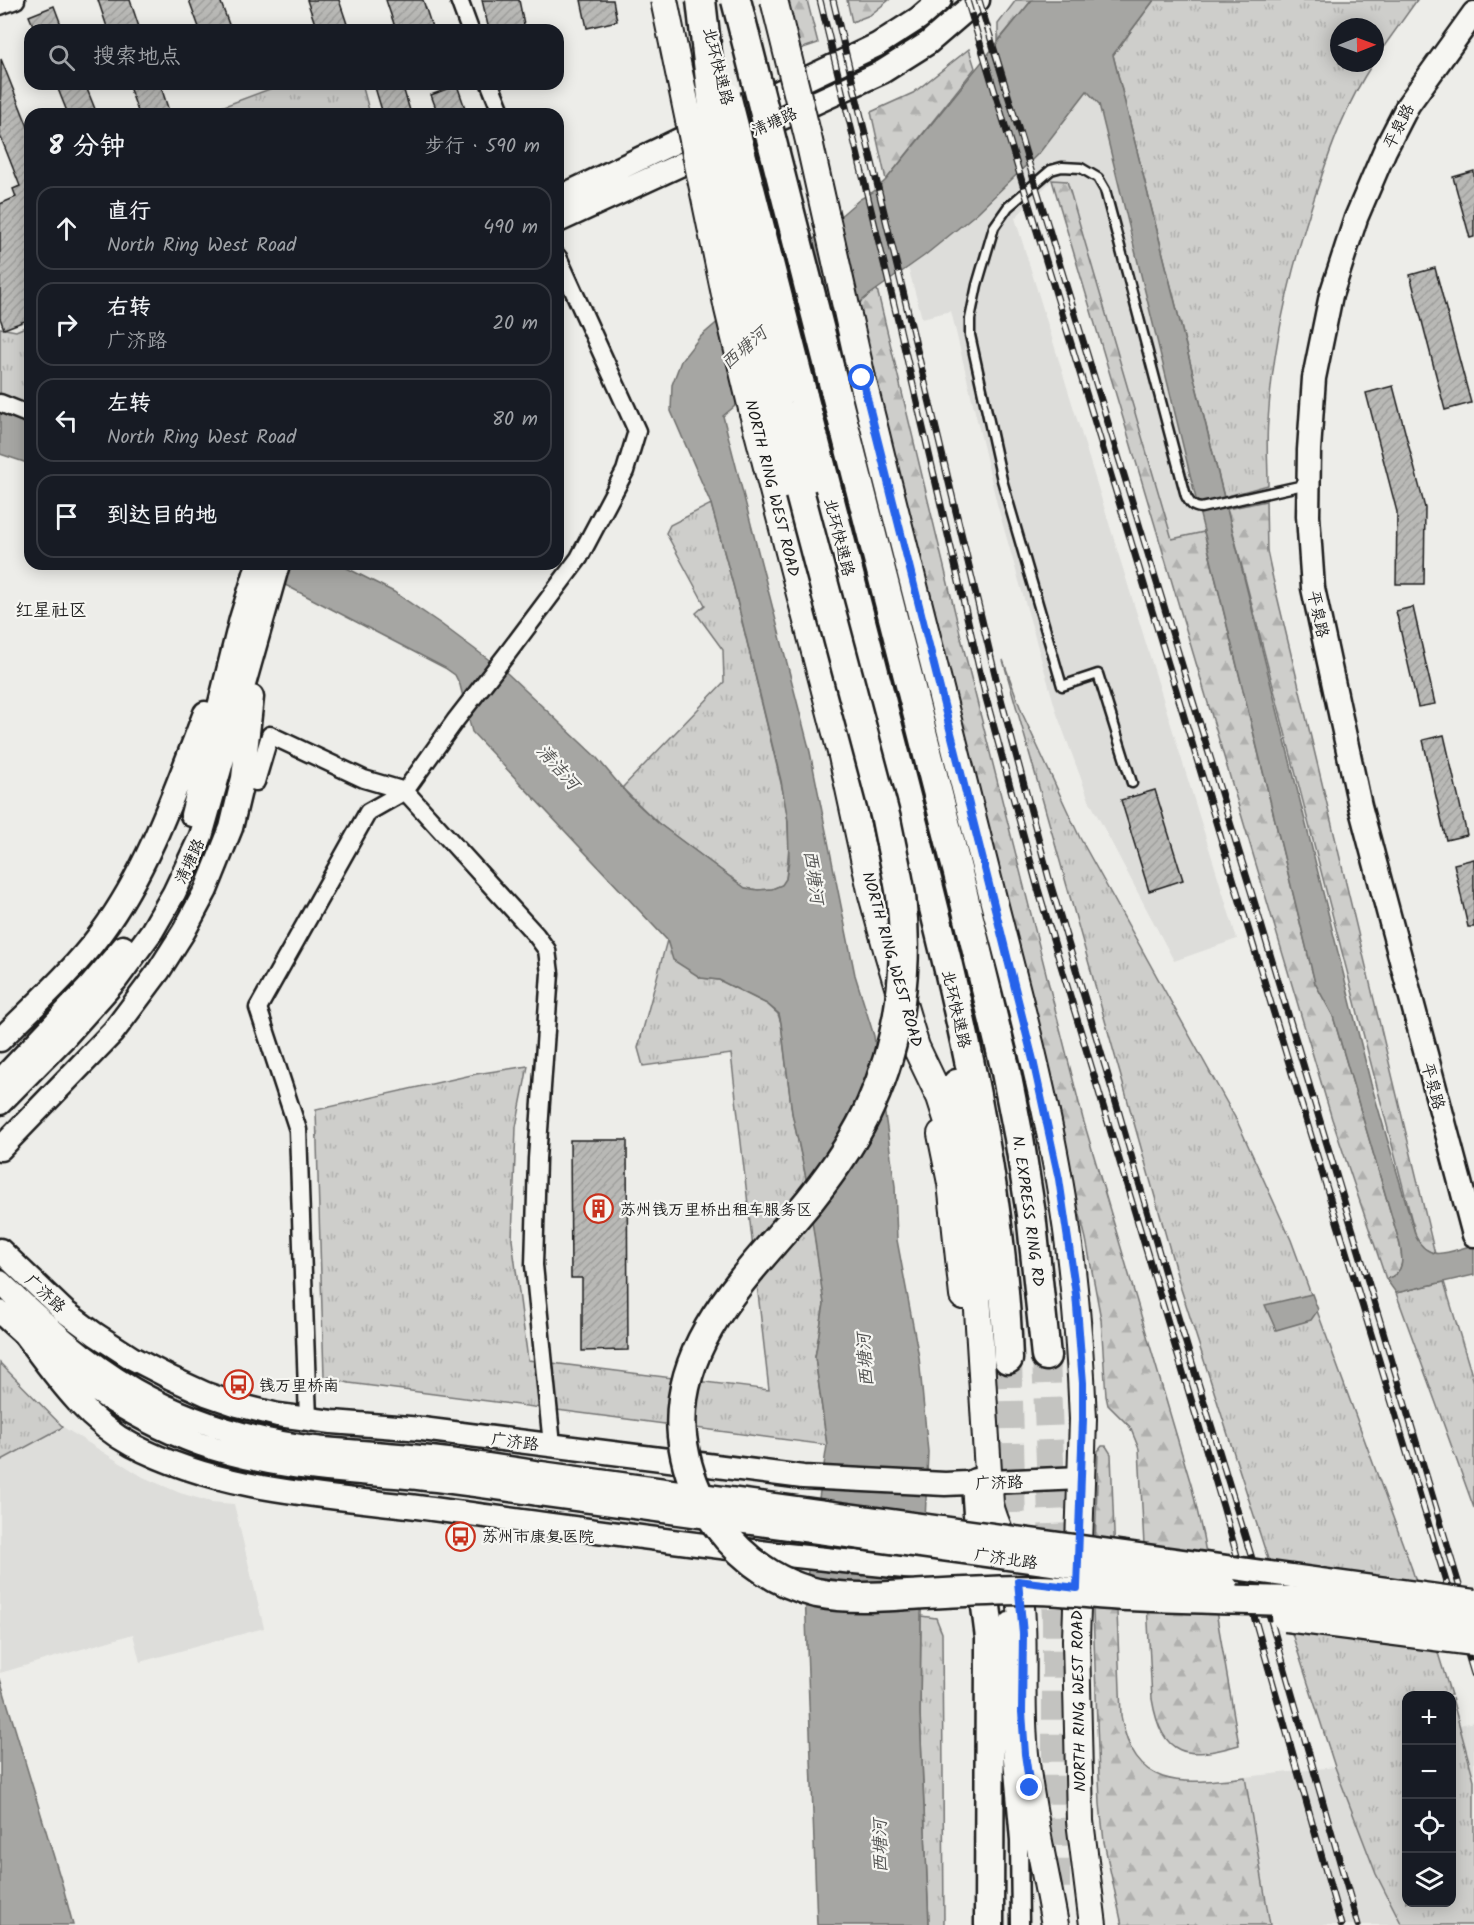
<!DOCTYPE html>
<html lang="zh">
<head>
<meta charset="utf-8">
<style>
  body { margin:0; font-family:Kalam,"LXGW WenKai TC",sans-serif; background:#20242c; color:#f1f3f6 }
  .controls { position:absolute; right:18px; bottom:18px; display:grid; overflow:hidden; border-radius:12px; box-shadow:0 3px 15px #0003 }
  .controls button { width:54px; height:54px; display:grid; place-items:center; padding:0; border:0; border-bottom:2px solid #363941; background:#171b24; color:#f1f3f6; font:30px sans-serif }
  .compass { position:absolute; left:1330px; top:18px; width:54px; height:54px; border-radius:50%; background:#171b24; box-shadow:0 3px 15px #0003; rotate:89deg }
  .stop { position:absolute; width:18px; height:18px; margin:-14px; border:4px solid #2563eb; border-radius:50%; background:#fff }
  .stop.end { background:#2563eb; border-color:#fff; box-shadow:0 2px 6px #0008 }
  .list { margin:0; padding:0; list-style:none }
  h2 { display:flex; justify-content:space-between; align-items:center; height:78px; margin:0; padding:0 24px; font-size:26px }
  h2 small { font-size:20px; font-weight:400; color:#9ea1a6 }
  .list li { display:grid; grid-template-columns:39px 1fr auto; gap:18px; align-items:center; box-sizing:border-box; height:84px; margin:0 12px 12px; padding:0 12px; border:2px solid #363941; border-radius:18px }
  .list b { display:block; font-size:22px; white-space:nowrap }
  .list p { margin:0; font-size:20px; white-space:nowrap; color:#9ea1a6 }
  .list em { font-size:20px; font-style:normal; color:#9ea1a6 }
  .icon { flex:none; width:33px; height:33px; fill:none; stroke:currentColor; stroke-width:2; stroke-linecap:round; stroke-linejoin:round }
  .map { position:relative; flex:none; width:1474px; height:1925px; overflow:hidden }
  .search { position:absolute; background:#171b24; box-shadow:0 3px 15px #0003; left:24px; top:24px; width:540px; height:66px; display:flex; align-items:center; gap:15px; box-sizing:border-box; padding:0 21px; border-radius:18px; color:#9ea1a6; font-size:22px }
  .panel { position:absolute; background:#171b24; box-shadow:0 3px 15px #0003; left:24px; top:108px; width:540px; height:462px; border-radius:18px }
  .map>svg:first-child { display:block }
</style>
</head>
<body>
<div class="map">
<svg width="1474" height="1925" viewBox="0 0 1474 1925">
  <defs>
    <pattern id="grass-tufts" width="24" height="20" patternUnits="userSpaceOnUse" patternTransform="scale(1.5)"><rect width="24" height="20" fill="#cececb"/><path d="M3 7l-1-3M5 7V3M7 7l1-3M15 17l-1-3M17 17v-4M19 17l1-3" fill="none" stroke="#b0b0ae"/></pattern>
    <pattern id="forest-firs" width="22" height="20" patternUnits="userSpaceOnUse" patternTransform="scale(1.5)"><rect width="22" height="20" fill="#cececb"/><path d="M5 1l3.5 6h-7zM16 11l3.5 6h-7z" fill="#b0b0ae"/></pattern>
    <pattern id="building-hatch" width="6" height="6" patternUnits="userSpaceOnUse" patternTransform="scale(1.5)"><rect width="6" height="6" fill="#b9b9b6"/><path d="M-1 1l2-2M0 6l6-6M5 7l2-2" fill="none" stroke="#9e9e9c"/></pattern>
  </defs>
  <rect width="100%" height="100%" fill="#edede9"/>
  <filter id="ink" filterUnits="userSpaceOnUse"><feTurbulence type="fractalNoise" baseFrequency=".0167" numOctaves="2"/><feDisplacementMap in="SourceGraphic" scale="12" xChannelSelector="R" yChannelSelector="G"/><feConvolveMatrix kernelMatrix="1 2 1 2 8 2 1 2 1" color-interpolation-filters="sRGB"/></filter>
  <g filter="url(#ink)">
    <path fill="#ddddda" d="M1087,90L1099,104L1204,532L1172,540L1067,181L1052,180L1015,218L1237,939L1174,961L1089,800L1057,714L997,504L951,311L922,318L908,267L977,213L1010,182L1040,152Z
      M63,1427L143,1477L180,1493L211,1502L234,1504L264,1628L140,1662L133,1634L0,1673V1461Z
      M1474,1722V1780L1460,1725Z
      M1335,1767L1376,1874L1402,1925H1270L1245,1777Z"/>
    <path fill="url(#grass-tufts)" stroke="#757574" stroke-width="1.5" d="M1154,0H1417L1375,59V27H1339V63H1373C1348,101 1333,141 1319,184C1293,260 1273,340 1268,421C1266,442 1268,463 1268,485L1224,497L1113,55Z
      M283,84H362L370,114H203Z
      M30,325V424L0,413V328L16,331Z
      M711,504L734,588L787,808L789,846L786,879L782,885L772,889L758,890L745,888L702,856L658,823L622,788L724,682L723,650L696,613L705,605L666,533L670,525Z
      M1003,660L1023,715L1080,838L1237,1121L1291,1240L1412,1569L1451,1695L1406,1696V1902H1452V1698L1474,1780V1925H1402L1376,1874L1335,1767L1181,1289Z
      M667,940L671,950L701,978L719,980L767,1004L778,1014L781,1023L792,1113L806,1178L823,1292L824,1304L815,1357L827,1445L349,1383L324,1376L316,1110L476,1074L528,1066L516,1127L512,1240L528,1360L769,1390L731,1054L643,1066L638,1048Z
      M1444,1282L1474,1382V1508L1396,1293Z
      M0,1363L63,1427L0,1461Z
      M921,1616L936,1618L942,1633L944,1925H929L920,1714Z"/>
    <path fill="url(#forest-firs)" stroke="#757574" stroke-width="1.5" d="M784,0H807L818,43L797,50Z
      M847,0H889L870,15L852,22Z
      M1016,0H1032L998,41V24Z
      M969,49L975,68L886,180L871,112L913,93Z
      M1052,180L1067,181L1172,539L1204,532L1315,983L1333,1016L1399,1241C1403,1258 1406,1273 1386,1279L1332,1119Z
      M877,289L966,658L1083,1119L1192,1488L1203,1536L1239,1745C1187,1760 1162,1758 1152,1699L1139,1449L1130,1427L1108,1405L1106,1396L1101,1319L1086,1239L878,404L859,303Z
      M1266,501L1267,551L1273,579L1435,1254L1421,1247L1416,1237L1227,509Z
      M1102,1446H1106L1111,1454L1121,1716C1134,1792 1183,1784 1245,1777L1270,1925H1122L1104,1842L1100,1804L1093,1611L1098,1451Z"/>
    <path fill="#a6a6a3" stroke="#6f6f6d" stroke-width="1.5" d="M1032,0H1154L1113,55L1371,1084L1416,1237C1430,1264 1449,1251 1474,1245V1275L1396,1293L1386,1279C1406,1273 1403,1258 1399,1241L1333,1016L1315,983L1099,104L1087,91L1040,152L977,213L924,256L869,295L723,416L810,752L855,975L874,1036L895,1186L897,1240L919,1357L928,1452L921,1615L920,1714L929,1925H817L805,1591L827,1445L815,1357L824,1304L806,1178L792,1113L781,1023L779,1014L767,1004L719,980L701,978L673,960L667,940L472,732L460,685L455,675L445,668L245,564H339L394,592L441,624L508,674L597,758L629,796L658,823L745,888L758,890L772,889L782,885L786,879L789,860L788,821L781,781L734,588L711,504L671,411L672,385L681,361L699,338L860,199L873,192L886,180Z
      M0,413L30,424V464L0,454Z
      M1312,1294L1318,1310L1311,1320L1276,1330L1265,1305Z
      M0,1679L63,1887L73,1925H0Z"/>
    <path fill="url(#building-hatch)" stroke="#1c1c1c" stroke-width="1.5" d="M98,0H130L140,30H108Z
      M189,0H220L231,30H200Z
      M307,0H339L349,30H317Z
      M386,0H423L433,30H408L407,26L396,30Z
      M482,0H519L525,30H489Z
      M581,0H613L617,21L587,28Z
      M54,6L63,30H35L29,16Z
      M1,59L30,132V319L4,329L0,318V204L16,197L13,189L20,186L0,135Z
      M56,84H85L97,114H68Z
      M128,84H160L170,114H139Z
      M374,84H402L411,114H383Z
      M457,85L467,114H438L431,95Z
      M1474,171V237L1470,238L1453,177Z
      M1435,268L1471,403L1445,410L1410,275Z
      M1393,386L1425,508L1424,584H1396L1397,512L1366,393Z
      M1413,607L1435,704L1418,707L1396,611Z
      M1444,735L1467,835L1446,840L1423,740Z
      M1155,790L1183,880L1149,891L1121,800Z
      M1474,859V927H1468L1454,864Z
      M570,1140H627L628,1350L582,1351V1278H571Z"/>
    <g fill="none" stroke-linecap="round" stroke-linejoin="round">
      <path stroke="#c3c3c0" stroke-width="28" stroke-dasharray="28 14" stroke-linecap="butt" d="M1046,1356L1056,1623V1899
        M1008,1359L1013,1566"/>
      <defs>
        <path id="lane" d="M1132,783L1098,674L1062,686L1002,480L970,335V319L977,285L994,227L1008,207L1051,170L1062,167L1081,168L1098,178L1105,190L1186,496C1190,503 1192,507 1201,508L1308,484"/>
        <path id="street" d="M459,0L470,30
          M0,6L16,0
          M490,84L502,114
          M0,403L30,415
          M243,778L256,782L270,735L364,779L405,791L536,935L547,950L550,973L537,1159L534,1265L552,1445
          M308,1419L298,1130L258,1008L368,812L405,791L455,721L507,654L579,558L625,471L637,431L558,257
          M1009,1621L1010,1736L1019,1840L1020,1925"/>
        <path id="secondary" d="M1474,13L1408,105L1385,150L1356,218L1331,295L1314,378L1309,450L1308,516L1313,588L1360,806L1474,1235
          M558,198L877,45L919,18L940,0
          M558,221L882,72L928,43L978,0
          M192,815L241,619L258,564
          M0,1040C34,1006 72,972 101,933C149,868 176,788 205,713
          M0,1081L90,986L123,947
          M0,1103L65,1037L116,980L152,931L174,893L201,836L278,564
          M0,1149L113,1032L158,972L184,931L206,890L231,828L243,778L252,697
          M0,1250L64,1311L95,1334L132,1358L171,1378L206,1394L238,1405L278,1415L332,1422L422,1429L803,1477L945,1484L1080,1478
          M0,1282C42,1322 84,1361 134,1390C192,1423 258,1442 324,1449C353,1452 381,1453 410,1456C454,1460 497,1466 541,1473
          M0,1312C59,1368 123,1416 200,1444C267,1468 338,1471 407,1477C451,1481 495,1488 539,1494
          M24,1334C55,1375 85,1420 132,1445C226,1494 337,1496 440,1510C562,1526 683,1544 806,1557C869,1564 933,1569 997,1577"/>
        <path id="primary" d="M862,378C901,536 941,694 981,851C1008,960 1040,1069 1059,1180C1073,1259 1080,1339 1083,1419L1076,1640L1080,1821L1093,1925
          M753,413L842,756L872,895L888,953L916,1047L940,1097L949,1125L954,1150
          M941,1134L951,1183L963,1296
          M974,1275L977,1294L990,1504C996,1531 1013,1553 1018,1581C1027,1638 1019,1696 1025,1754C1031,1812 1045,1868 1055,1925"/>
        <path id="highway" d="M834,386L958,873L1005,1067L1019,1138L1031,1214L1046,1356
          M803,396C840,540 878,684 914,828C958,1002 1002,1179 1008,1359
          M777,406L800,494
          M957,1084L967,1172L977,1294
          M976,1483L982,1575L990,1638L989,1925"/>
      </defs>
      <use href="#lane" stroke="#1c1c1c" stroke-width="13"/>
      <use href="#street" stroke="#1c1c1c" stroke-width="21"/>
      <use href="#secondary" stroke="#1c1c1c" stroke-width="27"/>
      <use href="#primary" stroke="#1c1c1c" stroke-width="30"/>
      <use href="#highway" stroke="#1c1c1c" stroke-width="33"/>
      <use href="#lane" stroke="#f6f6f2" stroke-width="8"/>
      <use href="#street" stroke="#f6f6f2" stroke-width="16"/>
      <use href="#secondary" stroke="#f6f6f2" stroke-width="22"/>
      <use href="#primary" stroke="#f6f6f2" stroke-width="26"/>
      <use href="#highway" stroke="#f6f6f2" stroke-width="28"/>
      <defs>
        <path id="rail" d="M820,0L899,325L986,698L1038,889L1223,1506L1341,1925
          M833,0L1000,695L1051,886L1117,1106L1170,1291L1272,1624L1358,1925
          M967,0L1474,1674
          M979,0L1261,924L1474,1635"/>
      </defs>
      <use href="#rail" stroke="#1c1c1c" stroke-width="7"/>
      <use href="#rail" stroke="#f6f6f2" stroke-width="4.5" stroke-dasharray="14" stroke-linecap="butt"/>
      <defs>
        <path id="secondary-bridge" d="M541,1473L1474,1601
          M539,1494L1227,1588
          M1310,1600L1474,1621"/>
        <path id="primary-bridge" d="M664,0L728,309L753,413
          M774,0L809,141L862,378"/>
        <path id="highway-bridge" d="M701,0L721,178L777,406
          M736,0L834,386
          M726,95L803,396
          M800,494L886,819C891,845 897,870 901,896C909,966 900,1040 871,1104C856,1139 833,1171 810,1200C754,1269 673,1339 682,1436C685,1462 693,1487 706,1509C732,1550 769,1582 817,1593C847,1599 878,1597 908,1595C949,1593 989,1590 1029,1590C1062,1589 1095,1595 1128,1596C1194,1599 1260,1600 1327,1602
          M1286,1617L1474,1641"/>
      </defs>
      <use href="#secondary-bridge" stroke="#1c1c1c" stroke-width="27" stroke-linecap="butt"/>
      <use href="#primary-bridge" stroke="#1c1c1c" stroke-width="30" stroke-linecap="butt"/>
      <use href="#highway-bridge" stroke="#1c1c1c" stroke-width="33" stroke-linecap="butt"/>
      <use href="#secondary-bridge" stroke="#f6f6f2" stroke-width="22"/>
      <use href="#primary-bridge" stroke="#f6f6f2" stroke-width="26"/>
      <use href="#highway-bridge" stroke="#f6f6f2" stroke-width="28"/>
    </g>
  </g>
  <g fill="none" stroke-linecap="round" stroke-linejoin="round" filter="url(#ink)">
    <path stroke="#2563eb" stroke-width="8" d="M862,378L1033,1060L1059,1179L1076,1294L1083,1383V1419L1077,1588L1018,1581L1023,1634L1022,1712L1025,1754L1030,1788"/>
  </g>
  <defs>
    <symbol id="building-ring" viewBox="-11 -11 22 22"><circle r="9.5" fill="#f6f6f2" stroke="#c8321e" stroke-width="1.5"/><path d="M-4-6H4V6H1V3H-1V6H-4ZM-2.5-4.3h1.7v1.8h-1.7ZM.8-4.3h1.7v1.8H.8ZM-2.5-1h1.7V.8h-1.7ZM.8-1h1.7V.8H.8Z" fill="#c8321e"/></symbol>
    <symbol id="bus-ring" viewBox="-11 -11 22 22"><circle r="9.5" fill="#f6f6f2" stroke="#c8321e" stroke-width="1.5"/><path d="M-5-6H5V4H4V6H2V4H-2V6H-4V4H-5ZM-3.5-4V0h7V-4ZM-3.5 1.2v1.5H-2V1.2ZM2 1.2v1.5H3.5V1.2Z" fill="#c8321e"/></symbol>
  </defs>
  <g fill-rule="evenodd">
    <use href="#building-ring" x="582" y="1192" width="33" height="33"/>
    <use href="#bus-ring" x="222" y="1368" width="33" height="33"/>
    <use href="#bus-ring" x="444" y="1520" width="33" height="33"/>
  </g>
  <g text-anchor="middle" stroke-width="4.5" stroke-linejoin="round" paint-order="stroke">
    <g font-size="16" fill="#1c1c1c" stroke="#f6f6f2">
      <text transform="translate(719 66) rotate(76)" y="6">北环快速路</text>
      <text transform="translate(774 121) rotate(-24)" y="6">清塘路</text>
      <text transform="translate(1398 126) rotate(-63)" y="6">平泉路</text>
      <text transform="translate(773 488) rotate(76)" y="6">NORTH RING WEST ROAD</text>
      <text transform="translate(840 537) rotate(76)" y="6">北环快速路</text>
      <text transform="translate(1319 614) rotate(78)" y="6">平泉路</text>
      <text transform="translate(189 861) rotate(-65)" y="6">清塘路</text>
      <text transform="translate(893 959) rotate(74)" y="6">NORTH RING WEST ROAD</text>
      <text transform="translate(957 1009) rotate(77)" y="6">北环快速路</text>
      <text transform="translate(1434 1086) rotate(75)" y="6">平泉路</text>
      <text transform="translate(1029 1211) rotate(82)" y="6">N. EXPRESS RING RD</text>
      <text transform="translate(46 1293) rotate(43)" y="6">广济路</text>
      <text transform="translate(515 1441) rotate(7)" y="6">广济路</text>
      <text transform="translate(999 1482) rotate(-2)" y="6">广济路</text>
      <text transform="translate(1006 1558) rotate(8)" y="6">广济北路</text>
      <text transform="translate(1078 1701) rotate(-91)" y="6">NORTH RING WEST ROAD</text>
    </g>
    <g font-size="16" fill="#1c1c1c" stroke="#f6f6f2" text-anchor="start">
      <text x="620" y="1215">苏州钱万里桥出租车服务区</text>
      <text x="259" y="1391">钱万里桥南</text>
      <text x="482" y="1542">苏州市康复医院</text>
    </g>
    <g font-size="18" font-style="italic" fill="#535352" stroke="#f6f6f2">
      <text transform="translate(744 348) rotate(-41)" y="6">西塘河</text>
      <text transform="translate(558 767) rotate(48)" y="6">清洁河</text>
      <text transform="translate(814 877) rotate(82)" y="6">西塘河</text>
      <text transform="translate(865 1360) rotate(-94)" y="6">西塘河</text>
      <text transform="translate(880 1846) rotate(-91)" y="6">西塘河</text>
    </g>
    <g font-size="18" fill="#1c1c1c" stroke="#f6f6f2">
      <text x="51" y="616">红星社区</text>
    </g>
  </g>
</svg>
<div class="controls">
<button>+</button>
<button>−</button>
<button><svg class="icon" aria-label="locate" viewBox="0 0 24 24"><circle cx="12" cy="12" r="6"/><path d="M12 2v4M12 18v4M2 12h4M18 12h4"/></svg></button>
<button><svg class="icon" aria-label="layers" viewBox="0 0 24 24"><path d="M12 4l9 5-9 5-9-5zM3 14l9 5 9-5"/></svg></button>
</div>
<svg class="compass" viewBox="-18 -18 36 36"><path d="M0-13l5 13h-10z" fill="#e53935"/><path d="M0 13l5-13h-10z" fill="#9ea1a6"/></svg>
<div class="stop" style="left:862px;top:378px"></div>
<div class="stop end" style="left:1030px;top:1788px"></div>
<div class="search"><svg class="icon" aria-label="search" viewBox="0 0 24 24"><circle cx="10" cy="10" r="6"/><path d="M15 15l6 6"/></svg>搜索地点</div>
<section class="panel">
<h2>8 分钟<small>步行 · 590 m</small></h2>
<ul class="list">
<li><svg class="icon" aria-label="ahead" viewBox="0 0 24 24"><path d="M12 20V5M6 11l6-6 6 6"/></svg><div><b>直行</b><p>North Ring West Road</p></div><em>490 m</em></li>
<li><svg class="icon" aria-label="right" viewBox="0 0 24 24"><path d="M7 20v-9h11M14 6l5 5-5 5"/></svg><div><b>右转</b><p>广济路</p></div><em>20 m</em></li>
<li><svg class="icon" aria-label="left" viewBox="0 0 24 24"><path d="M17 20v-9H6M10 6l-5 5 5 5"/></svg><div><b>左转</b><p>North Ring West Road</p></div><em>80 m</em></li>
<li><svg class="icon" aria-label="arrive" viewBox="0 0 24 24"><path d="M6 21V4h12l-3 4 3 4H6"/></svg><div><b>到达目的地</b></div></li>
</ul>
</section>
</div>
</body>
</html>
